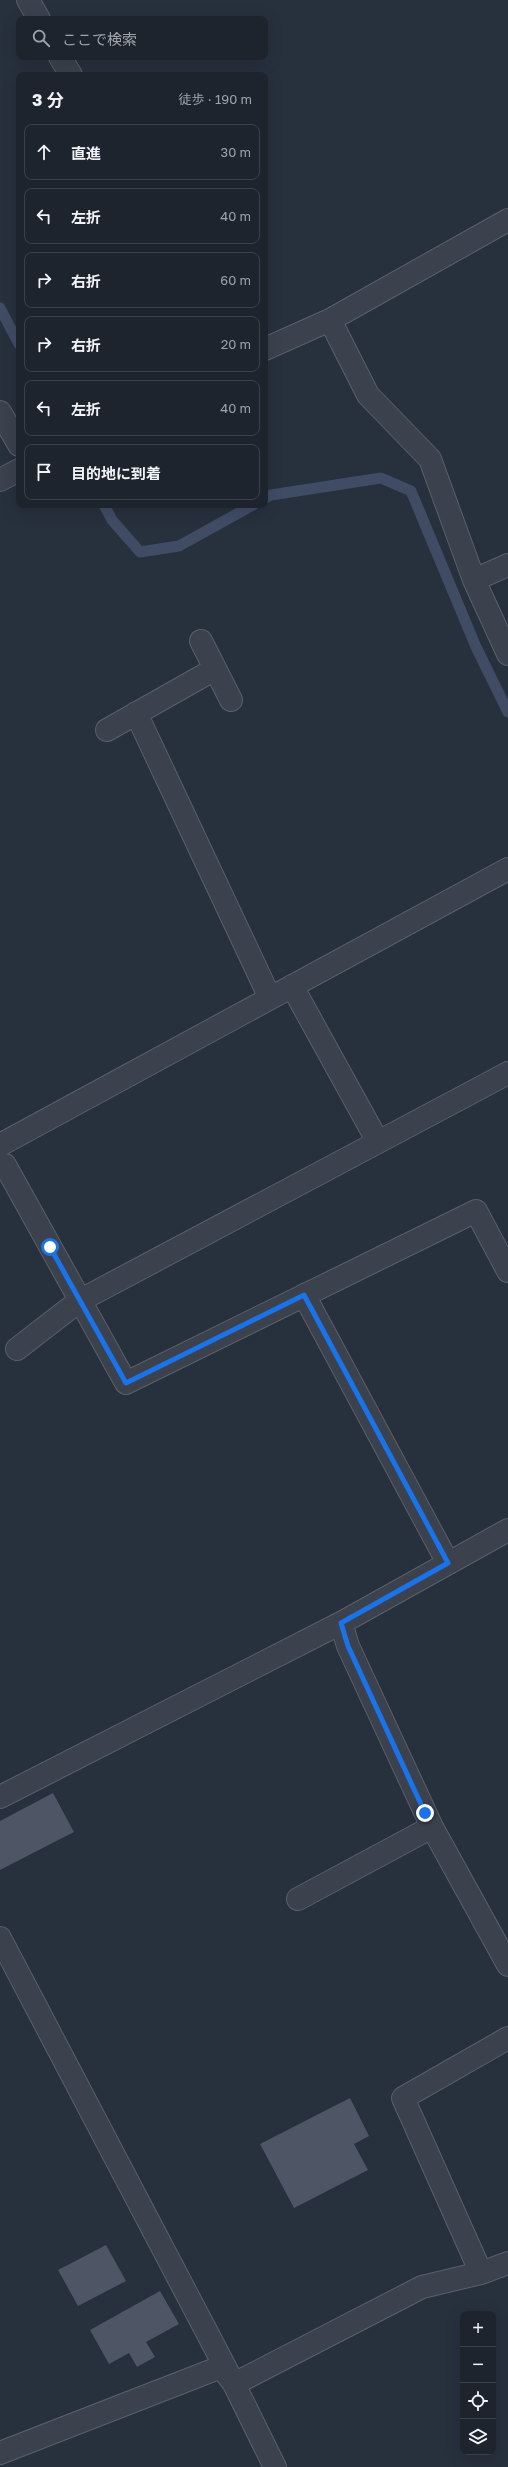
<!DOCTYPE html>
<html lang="ja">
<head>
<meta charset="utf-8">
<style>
  body { margin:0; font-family:"Golos Text","Noto Sans JP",sans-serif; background:#2a303a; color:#f1f3f6 }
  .controls { position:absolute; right:12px; bottom:12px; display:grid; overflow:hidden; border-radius:8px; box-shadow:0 4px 16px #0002 }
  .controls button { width:36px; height:36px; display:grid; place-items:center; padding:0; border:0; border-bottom:1px solid #3b414a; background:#1d242e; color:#f1f3f6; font:20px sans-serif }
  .stop { position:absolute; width:12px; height:12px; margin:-9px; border:3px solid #1a73e8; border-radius:50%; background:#fff }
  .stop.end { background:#1a73e8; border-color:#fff; box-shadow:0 1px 4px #0008 }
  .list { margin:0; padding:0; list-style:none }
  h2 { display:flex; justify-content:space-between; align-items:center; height:52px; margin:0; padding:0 16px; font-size:17px }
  h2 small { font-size:13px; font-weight:400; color:#a0a4aa }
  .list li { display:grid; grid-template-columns:26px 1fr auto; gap:12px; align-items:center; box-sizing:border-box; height:56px; margin:0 8px 8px; padding:0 8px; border:1px solid #3b414a; border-radius:8px }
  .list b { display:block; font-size:15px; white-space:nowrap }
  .list em { font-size:13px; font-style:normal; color:#a0a4aa }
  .icon { flex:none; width:22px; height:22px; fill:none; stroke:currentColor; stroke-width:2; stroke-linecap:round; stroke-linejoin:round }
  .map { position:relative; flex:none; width:508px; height:2467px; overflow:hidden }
  .search { position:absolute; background:#1d242e; box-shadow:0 4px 16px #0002; left:16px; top:16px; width:252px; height:44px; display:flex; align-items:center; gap:10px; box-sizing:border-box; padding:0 14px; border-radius:8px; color:#a0a4aa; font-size:15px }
  .panel { position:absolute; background:#1d242e; box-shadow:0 4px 16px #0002; left:16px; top:72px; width:252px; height:436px; border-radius:8px }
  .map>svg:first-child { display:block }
</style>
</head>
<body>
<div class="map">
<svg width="508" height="2467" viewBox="0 0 508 2467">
  <rect width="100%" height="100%" fill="#27303d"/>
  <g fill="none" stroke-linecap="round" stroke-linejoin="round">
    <path stroke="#3f4c64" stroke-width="11" d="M0,308L19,344
      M265,498L271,495L381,478L411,491L476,647L508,712
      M104,505L112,520L140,552L179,546L253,505"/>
  </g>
  <path fill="#4e5665" d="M53,1793L74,1832L0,1870V1821Z
    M350,2098L369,2136L354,2144L368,2170L294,2208L260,2144Z
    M106,2245L126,2281L78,2306L58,2270Z
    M160,2291L179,2324L146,2342L155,2357L137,2367L129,2353L109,2364L90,2330Z"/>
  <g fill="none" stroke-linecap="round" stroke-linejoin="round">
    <defs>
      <path id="minor" d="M28,0L39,19
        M60,57L71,75
        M330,320L368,395L430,459L474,580L508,654
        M265,349L330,320L508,220
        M0,412L19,445
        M0,480L19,470
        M474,580L508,565
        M201,641L231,700
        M136,713L270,998
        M107,730L215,669
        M292,986L378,1142
        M0,1145L508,869
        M5,1165L126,1383L476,1211L508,1271
        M304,1295L448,1563
        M17,1349L79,1301L508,1073
        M341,1623L348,1646L432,1827L508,1965
        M0,1797L341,1623L508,1530
        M298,1899L432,1827
        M0,1938L234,2384L275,2467
        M481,2273L403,2098L508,2038
        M234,2384L422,2287L481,2273L508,2263
        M0,2453L221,2367L232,2381"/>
    </defs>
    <use href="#minor" stroke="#59606b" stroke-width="24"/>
    <use href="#minor" stroke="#3b424d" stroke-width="22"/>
  </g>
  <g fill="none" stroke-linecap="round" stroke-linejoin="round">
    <path stroke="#1a73e8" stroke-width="5" d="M50,1247L126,1383L304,1295L448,1563L341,1623L348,1646L425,1813"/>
  </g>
</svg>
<div class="controls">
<button>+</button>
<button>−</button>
<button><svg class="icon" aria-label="locate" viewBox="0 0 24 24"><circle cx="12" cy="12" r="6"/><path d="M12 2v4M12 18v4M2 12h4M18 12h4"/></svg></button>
<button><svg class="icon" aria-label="layers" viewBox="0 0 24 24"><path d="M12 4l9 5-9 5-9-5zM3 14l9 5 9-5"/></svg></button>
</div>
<div class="stop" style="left:50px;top:1247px"></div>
<div class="stop end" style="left:425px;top:1813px"></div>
<div class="search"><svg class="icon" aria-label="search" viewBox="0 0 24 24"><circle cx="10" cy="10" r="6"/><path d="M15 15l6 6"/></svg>ここで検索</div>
<section class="panel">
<h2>3 分<small>徒歩 · 190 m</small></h2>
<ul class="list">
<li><svg class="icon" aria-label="ahead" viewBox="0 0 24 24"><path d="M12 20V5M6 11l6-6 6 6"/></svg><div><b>直進</b></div><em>30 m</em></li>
<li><svg class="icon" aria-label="left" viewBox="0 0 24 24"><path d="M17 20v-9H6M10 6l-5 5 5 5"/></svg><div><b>左折</b></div><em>40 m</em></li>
<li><svg class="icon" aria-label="right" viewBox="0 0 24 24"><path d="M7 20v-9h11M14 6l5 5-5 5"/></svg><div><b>右折</b></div><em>60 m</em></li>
<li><svg class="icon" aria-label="right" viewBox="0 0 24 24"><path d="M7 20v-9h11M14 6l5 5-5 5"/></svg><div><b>右折</b></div><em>20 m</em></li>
<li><svg class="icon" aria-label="left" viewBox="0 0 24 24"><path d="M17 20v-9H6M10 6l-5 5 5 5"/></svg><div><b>左折</b></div><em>40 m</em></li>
<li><svg class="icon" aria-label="arrive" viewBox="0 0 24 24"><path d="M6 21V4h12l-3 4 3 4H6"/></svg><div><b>目的地に到着</b></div></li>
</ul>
</section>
</div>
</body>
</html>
